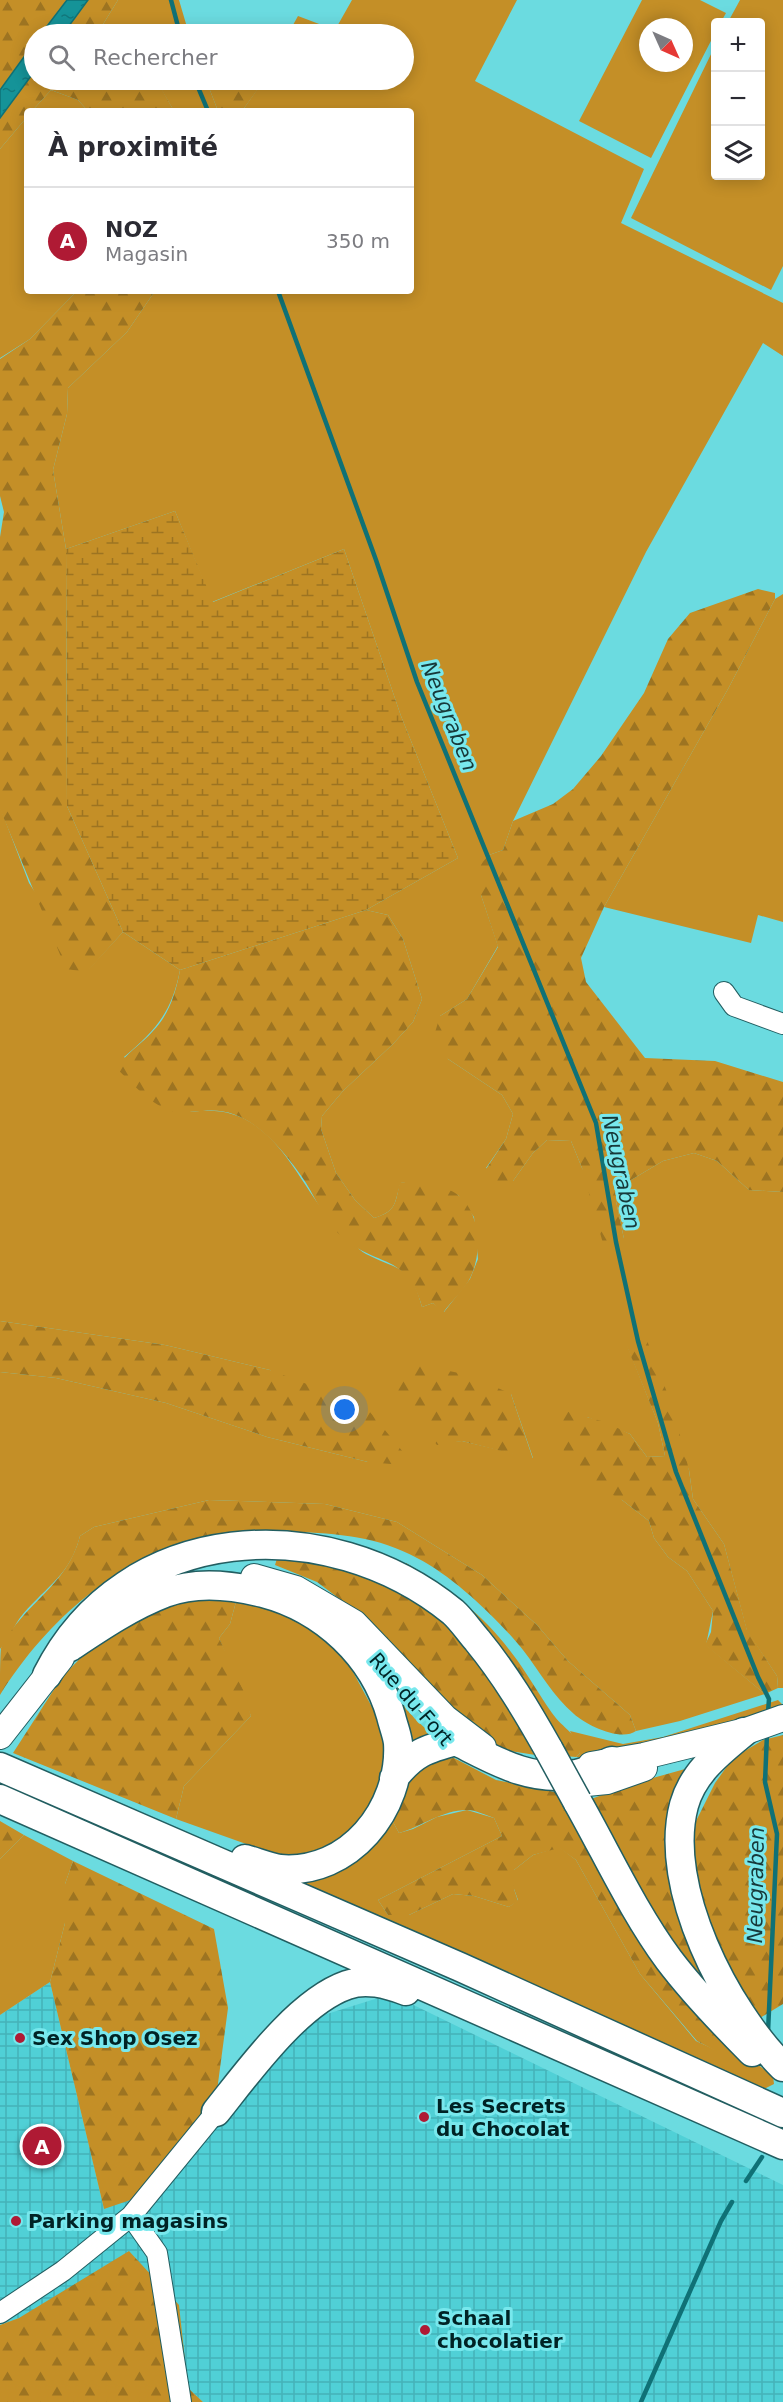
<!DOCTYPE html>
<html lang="fr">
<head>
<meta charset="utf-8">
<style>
  body { margin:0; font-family:"DejaVu Sans",sans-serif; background:#f7f7f7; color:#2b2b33 }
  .controls { position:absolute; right:18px; top:18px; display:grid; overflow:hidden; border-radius:6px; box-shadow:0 3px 15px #0003 }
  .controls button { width:54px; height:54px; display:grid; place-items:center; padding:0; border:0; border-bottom:2px solid #e1e1e2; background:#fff; color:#2b2b33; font:30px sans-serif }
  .compass { position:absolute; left:639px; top:18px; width:54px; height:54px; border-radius:50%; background:#fff; box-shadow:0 3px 15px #0003; rotate:135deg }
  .you { position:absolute; left:345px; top:1410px; width:21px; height:21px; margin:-15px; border:4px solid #fff; border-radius:50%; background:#1a73e8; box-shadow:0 0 0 9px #1a73e833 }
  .badge { display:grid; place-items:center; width:39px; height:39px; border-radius:50%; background:#af1a34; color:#fff; font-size:20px; font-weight:700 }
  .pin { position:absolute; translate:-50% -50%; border:3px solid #fff; box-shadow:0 2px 6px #0006 }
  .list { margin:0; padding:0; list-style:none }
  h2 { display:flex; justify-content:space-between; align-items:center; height:78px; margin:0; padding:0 24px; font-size:26px }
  h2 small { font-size:20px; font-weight:400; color:#7c7c81 }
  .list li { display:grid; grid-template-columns:39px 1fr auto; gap:18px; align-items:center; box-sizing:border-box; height:108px; padding:0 24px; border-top:2px solid #e1e1e2 }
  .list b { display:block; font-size:22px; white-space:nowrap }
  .list p { margin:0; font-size:20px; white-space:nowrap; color:#7c7c81 }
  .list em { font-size:20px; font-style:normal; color:#7c7c81 }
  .icon { flex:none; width:33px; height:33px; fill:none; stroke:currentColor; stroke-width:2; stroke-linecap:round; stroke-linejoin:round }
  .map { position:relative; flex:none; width:783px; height:2402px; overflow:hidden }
  .search { position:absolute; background:#fff; box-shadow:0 3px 15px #0003; left:24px; top:24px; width:390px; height:66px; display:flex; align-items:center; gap:15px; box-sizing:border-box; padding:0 21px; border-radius:33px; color:#7c7c81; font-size:22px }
  .panel { position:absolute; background:#fff; box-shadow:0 3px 15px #0003; left:24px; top:108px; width:390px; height:186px; border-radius:6px }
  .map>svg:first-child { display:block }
</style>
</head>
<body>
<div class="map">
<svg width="783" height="2402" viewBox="0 0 783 2402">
  <defs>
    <pattern id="industrial-grid" width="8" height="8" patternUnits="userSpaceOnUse" patternTransform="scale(1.5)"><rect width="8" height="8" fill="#50d0d6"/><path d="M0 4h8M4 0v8" fill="none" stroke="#44b2b8"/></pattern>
    <pattern id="forest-firs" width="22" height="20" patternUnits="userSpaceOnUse" patternTransform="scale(1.5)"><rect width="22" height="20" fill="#c48f27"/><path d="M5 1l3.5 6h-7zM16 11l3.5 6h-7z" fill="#9d7421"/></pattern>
    <pattern id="wetland-marsh" width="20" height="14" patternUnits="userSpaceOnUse" patternTransform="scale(1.5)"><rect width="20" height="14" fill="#c48f27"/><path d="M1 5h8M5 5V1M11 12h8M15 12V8" fill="none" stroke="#9d7421"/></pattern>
    <pattern id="water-ripples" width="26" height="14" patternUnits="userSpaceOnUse" patternTransform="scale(1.5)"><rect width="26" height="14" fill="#159398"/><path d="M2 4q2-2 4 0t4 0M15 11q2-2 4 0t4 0" fill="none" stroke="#11787c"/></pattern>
  </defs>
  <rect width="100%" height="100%" fill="#6bdbe0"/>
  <path fill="url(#industrial-grid)" d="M50,1982L104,2209L298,2023L391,1994L783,2185V2402H203L188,2388L19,2318L0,2325V2015Z"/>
  <path fill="#c48f27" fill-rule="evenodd" d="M118,0H179L189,34H97Z
    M352,0H517L475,81L644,169L621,223L783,303V356L763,343L646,552L513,821L503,850L489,855L481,895L498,946L467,999L440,1016L448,1059L502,1095L513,1114L506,1139L486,1168L513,1181L533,1153L547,1140L571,1141L582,1168L624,1239L616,1201L631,1180L663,1161L694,1153L717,1161L749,1190L783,1192V1688H778L777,1676L747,1631L724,1544L693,1499L689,1470L627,1345L658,1423L665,1456L647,1457L630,1434L587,1417L622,1500L649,1521L654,1538L668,1557L687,1571L713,1611L706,1645L765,1694L680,1721L636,1731L630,1715L568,1661L537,1625L482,1575L397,1522L325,1504L209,1500L94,1527L80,1536C70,1575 48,1585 23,1614C14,1624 10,1639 0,1649V1372L56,1378L166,1403L267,1437L368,1462L270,1370L165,1345L0,1321V807L29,883L87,971L123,932L180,970C172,1012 156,1030 124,1057L191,1112C215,1109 235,1111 256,1126C294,1154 309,1201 342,1232C350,1239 357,1249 366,1254C399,1271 411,1264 422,1307L433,1303L444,1312L470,1279L478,1259L474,1217L458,1195L401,1182C394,1202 398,1211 374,1218L355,1200L336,1173L321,1129L322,1116L343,1091L393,1044L413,1022L422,999L403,939L388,915L366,910L458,858L401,716L344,549L212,602L175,511L66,549L53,470L67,414L68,388L127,332L155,291H411V111H242L264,80H404V34H288L298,16L335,30ZM511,1394L533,1458L462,1441L449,1442Z
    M642,0H700L726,13L721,22H716L715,33L651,158L579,121ZM648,27H684V63H648Z
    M740,0H783V266L771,290L631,218L715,46L716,176H760V22H728Z
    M145,80H206L218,111H174L160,87Z
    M51,90L78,100L88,111H32Z
    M27,117V291H77L30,339L0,358V149Z
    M783,594V922L758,915L751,943L604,907L728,689L775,599Z
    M237,1598L273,1604L318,1628L352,1670L379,1720L388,1767L378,1798L343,1842L299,1858L274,1854L176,1819L184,1786L251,1716L219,1638L230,1624Z
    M392,1691L415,1719L436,1738L404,1753Z
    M778,1700L783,1705C734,1723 624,1763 576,1757L580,1753L570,1731L623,1744L663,1737Z
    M467,1810L494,1818L502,1836L378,1900L388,1915H409L453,1894L474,1896L509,1907L518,1900L514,1889V1870L533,1855L559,1847L576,1860L640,1974L696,2041L718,2051L731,2045L773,2076L774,2084L764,2089L281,1878L372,1845L393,1822L399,1833L413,1829L437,1817Z
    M24,1835L73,1861L65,1884V1923L50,1982L0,2015V1859Z"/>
  <path fill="url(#forest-firs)" d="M0,0H67L41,34H34V43L0,90Z
    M88,0H118L97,34H63Z
    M34,72V80H145L160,86L174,111H88L78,100L51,90L32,111H27V117L0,149V118Z
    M206,80H259L263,82L242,111H218Z
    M77,291H155L127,332L68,388L67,414L53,470L66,549L67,806L123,932L87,972L66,969L0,809V537L4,512L0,496V359L30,339Z
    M758,589L775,593V599L728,689L604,907L581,958L586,982L645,1058L715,1061L783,1082V1192L749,1190L717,1161L694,1153L663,1161L631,1180L616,1201L624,1239L604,1247L582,1168L571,1141L547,1140L533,1153L513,1181L493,1189L486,1182V1169L506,1139L513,1114L502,1095L448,1059L433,1039L440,1016L467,999L498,947L481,895L480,865L489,855L503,850L513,821L553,804L573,789L601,756L644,693L668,639L690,613Z
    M366,910L388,915L403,939L422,999L413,1022L393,1044L343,1091L322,1116L321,1129L336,1173L355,1200L374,1218C397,1211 395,1203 400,1182C418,1184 444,1184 458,1195C481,1213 482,1253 471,1276C466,1289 451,1301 443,1313L433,1303L422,1307C407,1252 376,1268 341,1236C325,1221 317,1201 306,1183C293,1163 274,1139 254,1125C238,1114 223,1109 203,1111C193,1111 181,1114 171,1111C150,1104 133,1084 117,1069C126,1052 141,1045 153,1031C169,1015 176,992 180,970Z
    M0,1321L165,1345L270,1370L365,1406L408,1458L402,1465L368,1462L267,1437L166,1403L56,1378L0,1372Z
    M646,1338L673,1408L689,1470L693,1499L724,1544L747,1630L777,1676L778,1688L765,1694L705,1645L711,1632L713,1611L687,1571L668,1557L654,1538L649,1521L622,1500L566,1469L558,1409L605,1422L630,1434L647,1457L665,1456L658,1423L626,1344Z
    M404,1362L469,1375L511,1394L533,1459L462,1441L437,1445L392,1393Z
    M209,1500L325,1504L397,1522L482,1575L537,1625L568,1661L630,1715L636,1731C621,1742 586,1725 574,1714C553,1696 540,1672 523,1650C498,1619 453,1576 417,1558C379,1537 337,1533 294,1532C265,1531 237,1531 208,1537C120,1555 47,1620 0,1695C0,1684 0,1656 1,1648C23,1603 67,1587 80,1536L94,1527Z
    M279,1552L391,1583L466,1637L542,1756L510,1751L474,1735L357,1612L317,1582L275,1565Z
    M406,1563C446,1587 483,1614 511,1652C526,1671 538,1693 552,1713C563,1729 578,1733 580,1753L576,1757L564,1756L404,1569Z
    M185,1598H237L230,1624L219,1638L244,1692L251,1716L184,1786L176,1819L13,1753L62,1677L102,1636Z
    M783,1735V2004L755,2021L709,1927L691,1857L696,1821L715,1783L733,1758L763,1740Z
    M454,1758L496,1780L555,1792L602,1869L731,2045L718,2052L697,2041L640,1974L576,1860L559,1848L533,1855L514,1870V1889L518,1901L509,1907L474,1896L453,1894L409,1915H388L378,1900L502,1836L494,1818C486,1815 475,1810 467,1810C442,1810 421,1827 399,1833L393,1822L411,1773L430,1760Z
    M685,1769L676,1793L714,1999L671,1948L591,1799L635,1783Z
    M0,1821L24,1835L0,1859Z
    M73,1861L214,1929L228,2008L213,2121L151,2193L104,2209L50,1982L65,1923V1884Z
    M129,2251L179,2305L188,2388L203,2402H0V2325L19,2318Z"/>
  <path fill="url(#wetland-marsh)" d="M175,511L213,602L344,549L401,716L458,858L366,910L180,970L123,932L67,806L66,549Z"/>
  <path fill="url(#water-ripples)" stroke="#0f7176" stroke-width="1.5" d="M67,0H88L63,34H41Z
    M34,43V72L0,118V90Z"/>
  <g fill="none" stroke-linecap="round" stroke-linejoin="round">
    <path stroke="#0f7176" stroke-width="4.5" d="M171,0L180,34
      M195,80L208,111
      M278,291L376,560L417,682L596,1123L616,1242L638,1341L676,1472L758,1677L769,1699L768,1713
      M767,1734L765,1782L777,1834L768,2032
      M746,2181L762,2157
      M641,2402L721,2221L732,2202"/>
    <defs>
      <path id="minor" d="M724,992L734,1006L783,1024
        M131,2216L157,2253L181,2402
        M0,2313L63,2271L131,2216L216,2112"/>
      <path id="major" d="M254,1577L296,1589L354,1623L445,1718L483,1747
        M0,1736L61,1658
        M732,1736L783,1718
        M591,1765L644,1756L746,1731
        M566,1785L607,1781L644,1768"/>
      <path id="highway" d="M70,1647C100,1627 131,1606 165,1593C196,1581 232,1585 263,1593C324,1609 374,1656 391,1716C393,1725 397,1734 398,1743C402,1809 349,1875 280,1869C268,1867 256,1862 245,1859
        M47,1675C125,1520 327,1509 453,1612C462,1620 469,1631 477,1640C505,1674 527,1711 549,1750
        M744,1732C720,1752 693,1772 684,1805C662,1887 726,2010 783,2067
        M0,1767L460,1967L783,2113
        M394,1778C413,1753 426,1749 456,1741C494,1760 531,1783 576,1774C588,1772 601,1765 612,1761
        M0,1799L783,2145
        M577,1801C607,1854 633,1911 669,1960C694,1993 723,2023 752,2052
        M216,2112C248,2072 298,2002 347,1985C366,1978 387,1984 406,1991"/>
    </defs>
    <use href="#minor" stroke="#225e61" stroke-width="22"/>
    <use href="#major" stroke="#225e61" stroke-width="28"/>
    <use href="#highway" stroke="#225e61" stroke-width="31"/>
    <use href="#minor" stroke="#fff" stroke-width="20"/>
    <use href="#major" stroke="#fff" stroke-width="26"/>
    <use href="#highway" stroke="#fff" stroke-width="28"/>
    <defs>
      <path id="highway-bridge" d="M549,1750L577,1801"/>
    </defs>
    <use href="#highway-bridge" stroke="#225e61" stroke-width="31" stroke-linecap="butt"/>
    <use href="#highway-bridge" stroke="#fff" stroke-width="28"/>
  </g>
  <g fill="#af1a34" stroke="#78e8ed" stroke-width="2">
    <circle cx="20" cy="2038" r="6"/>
    <circle cx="424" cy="2117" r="6"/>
    <circle cx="16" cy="2221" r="6"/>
    <circle cx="425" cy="2330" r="6"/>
  </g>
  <g text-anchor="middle" stroke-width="6" stroke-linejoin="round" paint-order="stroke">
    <g font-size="20" fill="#002325" stroke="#78e8ed">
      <text transform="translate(411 1699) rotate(49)" y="7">Rue du Fort</text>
    </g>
    <g font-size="20" font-weight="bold" fill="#002325" stroke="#78e8ed" text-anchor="start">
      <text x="32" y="2045">Sex Shop Osez</text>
      <text x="436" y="2113">Les Secrets<tspan x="436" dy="23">du Chocolat</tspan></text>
      <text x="28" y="2228">Parking magasins</text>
      <text x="437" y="2325">Schaal<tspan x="437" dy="23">chocolatier</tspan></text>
    </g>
    <g font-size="21" font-style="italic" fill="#17393a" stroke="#78e8ed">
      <text transform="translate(449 716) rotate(68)" y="7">Neugraben</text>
      <text transform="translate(621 1172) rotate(78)" y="7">Neugraben</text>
      <text transform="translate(756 1885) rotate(-89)" y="7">Neugraben</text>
    </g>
  </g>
</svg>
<div class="controls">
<button>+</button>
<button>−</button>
<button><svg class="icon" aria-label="layers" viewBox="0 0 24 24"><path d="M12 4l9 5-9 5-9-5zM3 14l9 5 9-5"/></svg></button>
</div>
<svg class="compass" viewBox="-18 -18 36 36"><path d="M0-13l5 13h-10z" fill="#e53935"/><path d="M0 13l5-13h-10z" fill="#7c7c81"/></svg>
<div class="you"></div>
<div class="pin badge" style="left:42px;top:2146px">A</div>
<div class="search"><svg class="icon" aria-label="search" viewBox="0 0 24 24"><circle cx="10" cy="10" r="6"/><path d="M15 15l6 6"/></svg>Rechercher</div>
<section class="panel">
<h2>À proximité<small></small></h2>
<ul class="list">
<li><span class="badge">A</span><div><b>NOZ</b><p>Magasin</p></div><em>350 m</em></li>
</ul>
</section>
</div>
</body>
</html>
